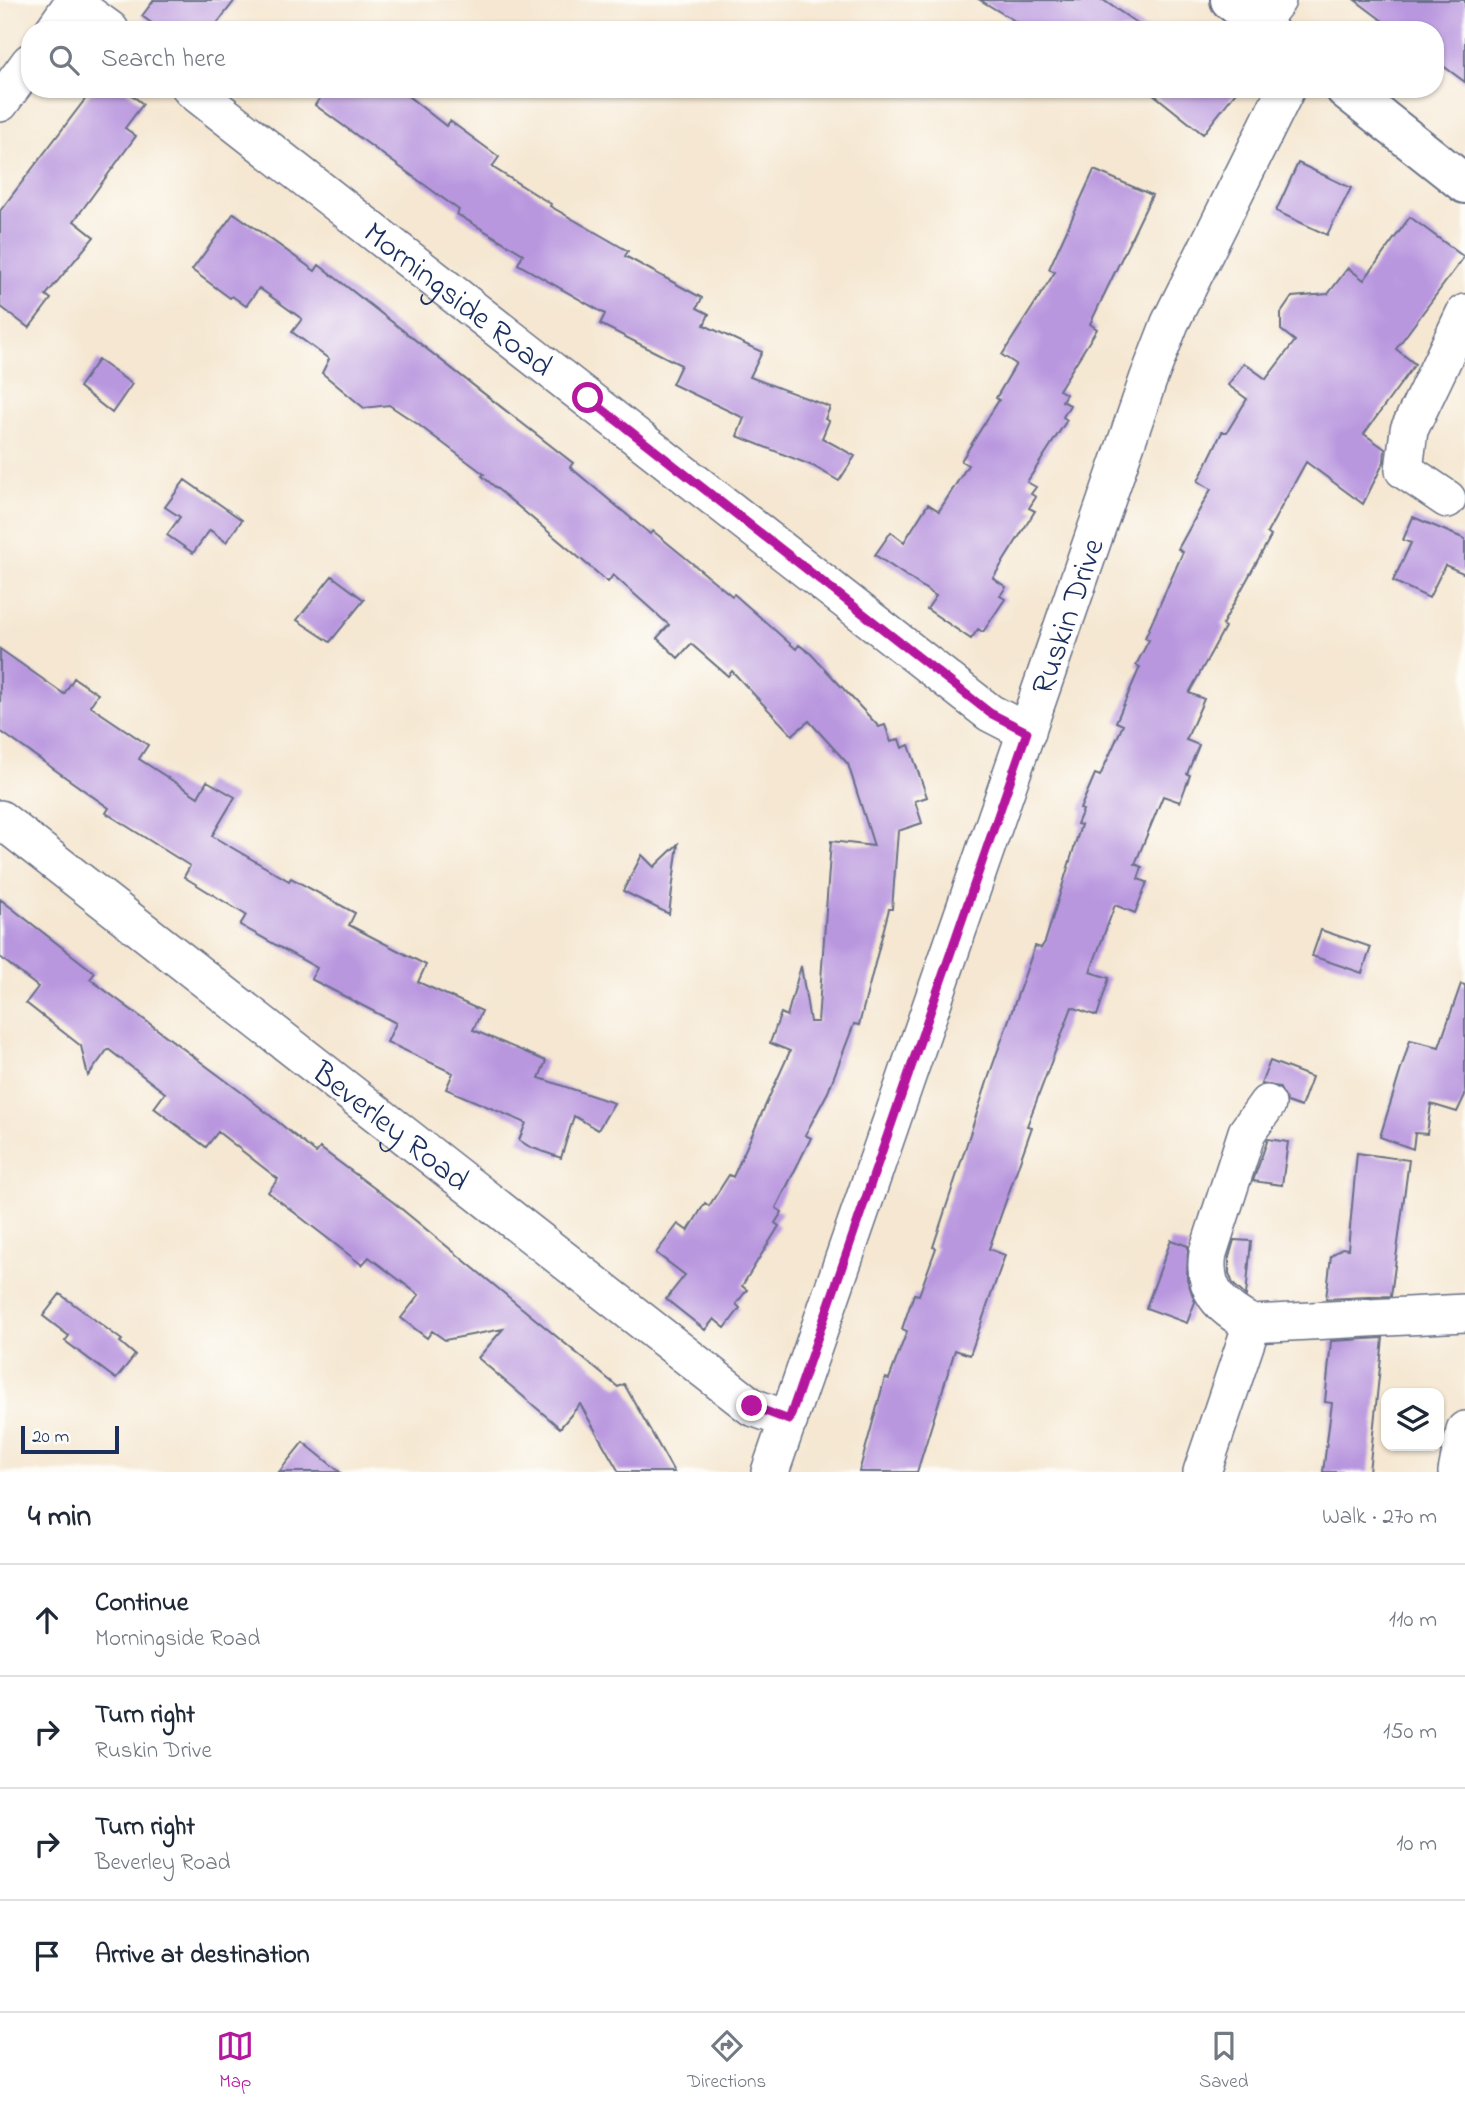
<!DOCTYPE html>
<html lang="en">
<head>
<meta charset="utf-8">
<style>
  body { margin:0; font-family:"Indie Flower",sans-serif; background:#f2f2f3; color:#1f2937 }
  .controls { position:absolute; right:21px; bottom:21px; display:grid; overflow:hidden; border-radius:14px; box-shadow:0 2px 5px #0004 }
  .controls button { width:63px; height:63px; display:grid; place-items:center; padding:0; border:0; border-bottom:2px solid #e0e1e3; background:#fff; color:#1f2937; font:35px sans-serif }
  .scale { position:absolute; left:21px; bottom:18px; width:98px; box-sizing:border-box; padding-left:7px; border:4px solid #1b2f5e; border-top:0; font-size:19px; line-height:24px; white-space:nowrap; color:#1b2f5e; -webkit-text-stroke:5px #fdfcf7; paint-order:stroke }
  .stop { position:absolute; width:21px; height:21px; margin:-16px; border:5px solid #b5179e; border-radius:50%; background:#fff }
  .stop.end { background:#b5179e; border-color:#fff; box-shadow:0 2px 7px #0008 }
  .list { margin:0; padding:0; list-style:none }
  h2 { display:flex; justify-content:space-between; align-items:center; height:91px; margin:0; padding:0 28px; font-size:30px }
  h2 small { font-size:23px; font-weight:400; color:#747a83 }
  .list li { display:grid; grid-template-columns:46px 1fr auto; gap:21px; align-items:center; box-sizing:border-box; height:112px; padding:0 28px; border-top:2px solid #e0e1e3 }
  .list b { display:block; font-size:26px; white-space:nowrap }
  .list p { margin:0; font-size:23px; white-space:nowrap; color:#747a83 }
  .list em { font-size:23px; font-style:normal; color:#747a83 }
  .icon { flex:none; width:38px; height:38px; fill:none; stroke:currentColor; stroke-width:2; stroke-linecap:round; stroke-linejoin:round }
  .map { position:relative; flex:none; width:1465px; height:1472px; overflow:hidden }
  .search { position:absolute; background:#fff; box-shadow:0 2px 5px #0004; left:21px; right:21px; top:21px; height:77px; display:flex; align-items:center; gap:18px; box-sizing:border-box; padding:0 24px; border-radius:28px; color:#747a83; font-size:26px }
  .sheet { height:539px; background:#fff }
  nav { display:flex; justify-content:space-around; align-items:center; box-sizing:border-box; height:98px; border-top:2px solid #e0e1e3; background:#fff; font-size:19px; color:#747a83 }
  nav a { display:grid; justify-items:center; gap:4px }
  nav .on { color:#b5179e }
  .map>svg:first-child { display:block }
</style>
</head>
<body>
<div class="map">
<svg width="1465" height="1472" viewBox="0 0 1465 1472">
  <rect width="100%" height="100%" fill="#fdfcf7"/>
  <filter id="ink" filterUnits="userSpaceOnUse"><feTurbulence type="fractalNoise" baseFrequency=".0143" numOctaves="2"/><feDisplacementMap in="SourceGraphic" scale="14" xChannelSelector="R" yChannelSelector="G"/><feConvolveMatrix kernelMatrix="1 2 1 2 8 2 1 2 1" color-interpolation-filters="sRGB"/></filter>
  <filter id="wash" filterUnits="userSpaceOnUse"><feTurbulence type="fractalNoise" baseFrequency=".00686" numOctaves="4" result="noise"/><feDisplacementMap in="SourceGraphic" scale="28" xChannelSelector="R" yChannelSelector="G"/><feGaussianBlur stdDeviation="1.57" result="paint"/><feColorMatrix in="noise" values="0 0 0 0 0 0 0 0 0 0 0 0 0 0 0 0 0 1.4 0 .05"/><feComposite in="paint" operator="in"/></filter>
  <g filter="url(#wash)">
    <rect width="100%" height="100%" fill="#f5e7d1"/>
    <g id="blocks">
      <path fill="#b997df" d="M154,0H235L212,30H161L142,16Z
        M980,0H1103L1147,30H1030Z
        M1355,0H1465V82L1435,60V30H1395Z
        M93,89H124L143,104L125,128L136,136L74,221L94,237L46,295L51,299L29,328L0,306V211Z
        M327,89H399L446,126L450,121L499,157L492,167L551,204L550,206L628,251L625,256L702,298L697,308L709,314L704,325L762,352L750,377L830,407L825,419L829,421L822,438L855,456L839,481L813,466L737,436L744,418L672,384L681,365L600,324L605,314L518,264L523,254L457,214L459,210L315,105Z
        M1147,89H1238L1203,134Z
        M1298,163L1351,188L1327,235L1276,211Z
        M1094,170L1152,195L1090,324L1097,329L1059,390L1066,394L1062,401L1070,405L1063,417L1067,420L1027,482L1036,487L1031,494L1036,497L1029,508L1035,511L993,578L1006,587L1000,596L1005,599L983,632L978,629L971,639L927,609L936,596L875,555L891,532L904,542L928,504L939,511L968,465L961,461L999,400L996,398L1016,364L1002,355L1055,272L1049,269Z
        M234,213L315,271L319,265L573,463L570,467L650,534L653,531L732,596L734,594L796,649L799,645L811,654L879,727L885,725L891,742L899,739L902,748L909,745L927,797L915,801L922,823L898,831L892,909H889L859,1025L854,1024L828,1092L805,1135L811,1138L776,1208L782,1212L775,1223L779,1226L742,1286L747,1290L736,1304L740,1308L725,1328L714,1319L705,1330L666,1299L685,1275L656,1253L678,1224L688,1231L705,1203L709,1206L729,1175L733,1177L790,1051L770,1043L781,1013L787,1016L801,966L810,1022H818L831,841L874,846L848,764L809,721L792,735L732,671L728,676L691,644L678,658L657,638L669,625L613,575L608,582L482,476L484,474L416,423L389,405L364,408L322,373L329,359L292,332L302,319L259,288L246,306L232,296L230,298L192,270Z
        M1410,217L1464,257L1396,349L1415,364L1364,434L1385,449L1384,462L1363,504L1306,462L1267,533L1271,536L1222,625L1225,627L1189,693L1204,699L1186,740L1199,745L1187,774L1190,775L1180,802L1163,796L1135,864L1142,867L1138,879L1147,882L1135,913L1115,905L1090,972L1109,978L1097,1016L1072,1007L1027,1126L1032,1127L989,1249L1005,1255L970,1355L955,1350L917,1472H859L885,1378L889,1379L907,1331L902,1329L914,1294L919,1295L936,1248L933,1247L991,1070L1035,946L1041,948L1045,942L1081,825L1077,824L1083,810L1080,809L1095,774L1100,776L1123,725L1116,722L1140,667L1136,665L1149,640L1145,638L1183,552L1178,549L1211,489L1198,481L1222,432H1227L1247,399L1228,385L1244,363L1266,379L1295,341L1281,330V313L1292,297L1328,294L1348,268L1364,280Z
        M98,360L132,384L112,413L79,387Z
        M185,480L242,520L226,542L210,530L193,553L167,535L180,517L165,507Z
        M1413,517L1465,539V574L1445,565L1429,598L1393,581L1411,543L1403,540Z
        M332,576L364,600L330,642L297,620Z
        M0,649L64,694L74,678L98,694L90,706L148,745L139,759L198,797L207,781L235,797L212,836L289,881L291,878L355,913L349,925L426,965L418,982L482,1011L473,1030L546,1061L539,1078L614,1103L598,1130L574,1116L561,1158L530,1147L519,1140L526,1123L446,1089L453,1073L387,1042L396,1023L311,979L317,968L240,925L246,915L184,877L190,866L106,813L109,808L0,731Z
        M678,844L669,914L623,891L642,855L654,867Z
        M0,899L95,973L90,979L245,1095L316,1153L320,1148L393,1202L618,1387L624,1384L674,1472H619L580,1404L560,1428L478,1358L503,1329L445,1340L432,1331L427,1338L401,1318L419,1295L369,1257L362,1265L268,1192L278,1179L218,1132L206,1147L154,1108L165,1093L108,1049L88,1076L81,1046L26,1003L38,987L0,957Z
        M1321,930L1371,947L1362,973L1312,956Z
        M1461,984L1465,985V1095L1457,1112L1431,1104L1427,1134L1415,1133L1413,1149L1380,1137L1410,1040L1439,1047Z
        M1270,1061L1312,1077L1301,1107L1287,1102L1279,1087L1261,1084Z
        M1268,1139L1288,1142L1282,1185L1253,1181Z
        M1357,1153L1409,1160L1391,1296L1326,1299L1331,1256L1342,1248L1348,1249Z
        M1171,1240L1188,1246L1187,1279L1195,1302L1187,1323L1146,1308Z
        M1234,1240L1251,1241L1246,1296L1233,1284L1229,1273V1257Z
        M60,1294L122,1340L120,1342L135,1355L116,1379L65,1341L69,1336L43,1316Z
        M1383,1338L1369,1472H1323L1332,1403L1325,1402L1331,1341Z
        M303,1442L340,1472H279Z"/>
    </g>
  </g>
  <g filter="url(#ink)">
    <use href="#blocks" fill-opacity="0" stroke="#676f86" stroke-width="2"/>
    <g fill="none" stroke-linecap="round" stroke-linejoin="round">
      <defs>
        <g id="minor">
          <path d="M73,3L110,30"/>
          <path d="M1259,23L1277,0"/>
          <path d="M54,30L75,0"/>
          <path id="s1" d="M191,89L990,713L1027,732"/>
          <path d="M0,103L30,62"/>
          <path d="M1447,499L1404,470L1409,430L1465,313"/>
          <path id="s2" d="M0,819L752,1407L789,1420"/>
          <path d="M1267,1104L1247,1132L1208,1253C1202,1290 1221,1308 1252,1324L1465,1313"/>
          <path id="s3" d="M770,1472L1148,380L1170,323L1286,89"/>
          <path d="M1202,1472L1252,1324"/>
          <path d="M1457,1472L1465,1430"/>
        </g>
        <path id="major" d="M1230,0L1268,30
          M1345,89L1465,184"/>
      </defs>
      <use href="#minor" stroke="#676f86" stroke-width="40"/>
      <use href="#major" stroke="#676f86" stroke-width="42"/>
      <use href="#minor" stroke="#fff" stroke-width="37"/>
      <use href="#major" stroke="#fff" stroke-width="38"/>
    </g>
  </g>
  <g fill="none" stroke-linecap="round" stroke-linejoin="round" filter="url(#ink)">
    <path stroke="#b5179e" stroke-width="9" d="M588,398L990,713L1027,732L789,1420L752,1406"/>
  </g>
  <g text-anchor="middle" stroke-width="5" stroke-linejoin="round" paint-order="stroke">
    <g font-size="32" fill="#1b2f5e" stroke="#fdfcf7">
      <text dy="11" stroke="none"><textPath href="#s1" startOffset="340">Morningside Road</textPath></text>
      <text dy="11" stroke="none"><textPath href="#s3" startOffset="906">Ruskin Drive</textPath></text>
      <text dy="11" stroke="none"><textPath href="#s2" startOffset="497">Beverley Road</textPath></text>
    </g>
  </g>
</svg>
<div class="controls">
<button><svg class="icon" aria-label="layers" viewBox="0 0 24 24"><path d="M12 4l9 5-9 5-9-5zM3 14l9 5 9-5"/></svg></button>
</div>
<div class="scale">20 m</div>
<div class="stop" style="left:588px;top:398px"></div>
<div class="stop end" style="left:752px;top:1406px"></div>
<div class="search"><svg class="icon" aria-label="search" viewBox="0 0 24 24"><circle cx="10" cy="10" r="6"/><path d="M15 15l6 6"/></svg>Search here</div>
</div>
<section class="sheet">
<h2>4 min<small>Walk · 270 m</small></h2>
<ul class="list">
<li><svg class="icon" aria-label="ahead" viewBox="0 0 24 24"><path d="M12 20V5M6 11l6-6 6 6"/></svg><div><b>Continue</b><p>Morningside Road</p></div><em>110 m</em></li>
<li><svg class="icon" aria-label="right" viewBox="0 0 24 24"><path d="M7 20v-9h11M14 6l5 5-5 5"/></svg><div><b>Turn right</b><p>Ruskin Drive</p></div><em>150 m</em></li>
<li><svg class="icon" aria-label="right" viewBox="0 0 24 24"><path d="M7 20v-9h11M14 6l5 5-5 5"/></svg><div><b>Turn right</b><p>Beverley Road</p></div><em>10 m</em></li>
<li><svg class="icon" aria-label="arrive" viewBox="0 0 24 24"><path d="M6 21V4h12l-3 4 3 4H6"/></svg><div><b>Arrive at destination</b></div></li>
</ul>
</section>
<nav>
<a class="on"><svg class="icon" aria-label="map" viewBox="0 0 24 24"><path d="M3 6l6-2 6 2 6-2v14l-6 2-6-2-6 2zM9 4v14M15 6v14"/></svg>Map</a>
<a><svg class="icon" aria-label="directions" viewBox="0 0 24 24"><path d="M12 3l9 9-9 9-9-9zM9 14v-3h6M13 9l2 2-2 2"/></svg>Directions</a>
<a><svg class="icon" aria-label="saved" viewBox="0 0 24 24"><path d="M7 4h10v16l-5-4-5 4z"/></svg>Saved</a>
</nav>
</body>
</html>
